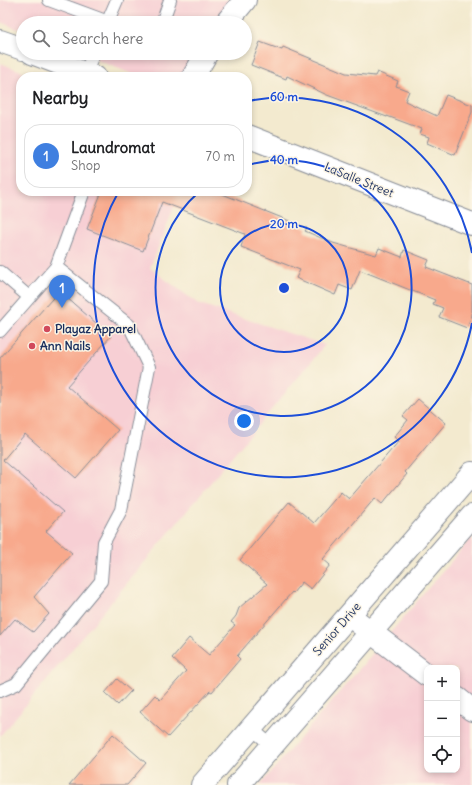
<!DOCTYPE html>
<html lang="en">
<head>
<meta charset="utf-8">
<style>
  body { margin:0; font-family:Delius,sans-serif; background:#f2f2f2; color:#202124 }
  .controls { position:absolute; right:12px; bottom:12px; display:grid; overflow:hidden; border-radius:8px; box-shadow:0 2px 6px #0003 }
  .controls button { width:36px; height:36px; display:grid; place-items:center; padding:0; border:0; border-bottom:1px solid #e0e0e0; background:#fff; color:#202124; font:20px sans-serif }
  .you { position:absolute; left:244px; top:421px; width:14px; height:14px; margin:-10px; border:3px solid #fff; border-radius:50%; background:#1a73e8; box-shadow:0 0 0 6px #1a73e833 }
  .badge { display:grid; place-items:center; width:26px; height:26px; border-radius:50%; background:#0f766e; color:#fff; font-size:13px; font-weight:700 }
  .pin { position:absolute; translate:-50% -33px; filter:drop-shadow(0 1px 2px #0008) }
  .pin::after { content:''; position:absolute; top:21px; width:14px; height:12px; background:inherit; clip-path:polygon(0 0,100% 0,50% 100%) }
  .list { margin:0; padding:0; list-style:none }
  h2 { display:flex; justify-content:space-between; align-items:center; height:52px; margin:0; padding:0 16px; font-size:17px }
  h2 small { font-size:13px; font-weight:400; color:#757577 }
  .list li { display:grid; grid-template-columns:26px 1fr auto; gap:12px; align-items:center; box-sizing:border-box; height:64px; margin:0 8px 8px; padding:0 8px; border:1px solid #e0e0e0; border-radius:16px }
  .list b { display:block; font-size:15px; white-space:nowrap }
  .list p { margin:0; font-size:13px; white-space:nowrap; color:#757577 }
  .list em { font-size:13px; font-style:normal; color:#757577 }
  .icon { flex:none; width:22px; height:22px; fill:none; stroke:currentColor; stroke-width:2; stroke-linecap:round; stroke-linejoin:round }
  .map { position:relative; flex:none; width:472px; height:785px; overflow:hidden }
  .search { position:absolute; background:#fff; box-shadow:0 2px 6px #0003; left:16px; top:16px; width:236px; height:44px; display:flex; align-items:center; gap:10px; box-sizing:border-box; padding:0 14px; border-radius:22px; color:#757577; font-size:15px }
  .panel { position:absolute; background:#fff; box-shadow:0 2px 6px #0003; left:16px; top:72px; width:236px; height:124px; border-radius:16px }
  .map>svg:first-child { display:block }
</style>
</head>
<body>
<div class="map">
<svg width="472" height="785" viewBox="0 0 472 785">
  <rect width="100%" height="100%" fill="#fcf5e5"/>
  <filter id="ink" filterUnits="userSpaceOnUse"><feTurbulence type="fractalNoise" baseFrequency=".025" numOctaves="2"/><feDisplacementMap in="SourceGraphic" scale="8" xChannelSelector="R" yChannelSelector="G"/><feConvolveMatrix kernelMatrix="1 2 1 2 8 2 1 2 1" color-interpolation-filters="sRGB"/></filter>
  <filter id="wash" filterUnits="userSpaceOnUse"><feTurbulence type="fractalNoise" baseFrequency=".012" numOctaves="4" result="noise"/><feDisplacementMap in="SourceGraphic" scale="16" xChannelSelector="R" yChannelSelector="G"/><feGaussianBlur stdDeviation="0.9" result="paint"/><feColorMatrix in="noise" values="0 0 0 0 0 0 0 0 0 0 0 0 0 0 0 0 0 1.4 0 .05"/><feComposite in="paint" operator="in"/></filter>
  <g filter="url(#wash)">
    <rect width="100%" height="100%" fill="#f3eacf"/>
    <path fill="#f7cfd4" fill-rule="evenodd" d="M0,0H237L220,23H23V31L0,22Z
      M79,53H199L182,77H140Z
      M0,63L37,77H21V191H180L150,268L197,303L325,345L0,736Z
      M472,537V785H260L373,653ZM427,668H457V770H427Z"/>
    <g id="blocks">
      <path fill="#f8a98c" d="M260,42L282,50L283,47L346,73L375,76L377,72L398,81L396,86L409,91L405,101L437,116L446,95L472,105V112L455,155L427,143L429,137L420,134L422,129L387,116V117L327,95L287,76L286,79L251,65Z
        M102,191H215L307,228L305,231L333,243L376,255L379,248L402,257L404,250L429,260L426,267L472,285V315L467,328L439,317L443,308L433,304L435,300L360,270L352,290L339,285L335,295L296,278L300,270L241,247L245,234L162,202L143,251L87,229Z
        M59,291L111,336L67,386L118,430L76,478L25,434L3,460L63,512L46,531L72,553L34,597L49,614L33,632L15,619L0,636V358Z
        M418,399L446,423L405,472L407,474L382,504L375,498L323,559L330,565L311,589L302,582L293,593L292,592L237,656L240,659L212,692L210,691L168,737L140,712L155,695L160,700L186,671L172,658L189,638L209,655L235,625L231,622L236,616L239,608L267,584L240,560L289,502L314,523L341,492L349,499L399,441L394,437L408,420L403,416Z
        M117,679L131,691L118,705L105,693Z
        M113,734L146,763L127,785H69Z"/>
    </g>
  </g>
  <g filter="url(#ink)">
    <use href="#blocks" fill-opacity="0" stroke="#878c96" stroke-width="1"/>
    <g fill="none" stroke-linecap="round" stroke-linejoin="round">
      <defs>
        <path id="service" d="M49,0L111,23
          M107,23L117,0
          M162,23L170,0
          M85,73L94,53
          M0,272L29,297
          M0,331L56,267L84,191
          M0,691L16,684L101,581L104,542L121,510L149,367L129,325L56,267
          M251,728L272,746"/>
        <path id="minor" d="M226,23L245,0
          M0,41L23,49
          M32,53L95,77
          M193,77L207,53
          M247,136L472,224
          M359,623L427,675
          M457,698L472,710
          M202,785L472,473
          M238,785L472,516"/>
      </defs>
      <use href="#service" stroke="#878c96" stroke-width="14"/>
      <use href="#minor" stroke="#878c96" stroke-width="24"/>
      <use href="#service" stroke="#fff" stroke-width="12"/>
      <use href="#minor" stroke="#fff" stroke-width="22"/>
    </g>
  </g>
  <g fill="none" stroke="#1d4ed8" stroke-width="2">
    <circle cx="284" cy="288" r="64"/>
    <path d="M248 165A128 128 0 1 1 200 191"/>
    <path d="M472 323A191 191 0 1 1 119 191M248 101A191 191 0 0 1 472 253"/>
  </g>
  <g fill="#d1495b" stroke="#fcf5e5" stroke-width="1.5">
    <circle cx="47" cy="329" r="4"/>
    <circle cx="32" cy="346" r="4"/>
  </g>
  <g text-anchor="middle" stroke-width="3" stroke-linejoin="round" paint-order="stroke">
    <g font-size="12" fill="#1b2f5e" stroke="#fcf5e5">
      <text transform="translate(359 180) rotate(22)" y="4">LaSalle Street</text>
      <text transform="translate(337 629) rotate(-49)" y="4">Senior Drive</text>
    </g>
    <g font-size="12" font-weight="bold" fill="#1b2f5e" stroke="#fcf5e5" text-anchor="start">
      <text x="55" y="333">Playaz Apparel</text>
      <text x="40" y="350">Ann Nails</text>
    </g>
  </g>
  <circle cx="284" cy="288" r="6" fill="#1d4ed8" stroke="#fcf5e5" stroke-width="2"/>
  <g font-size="12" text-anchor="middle" font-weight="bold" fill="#1d4ed8" stroke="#fcf5e5" stroke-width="3" stroke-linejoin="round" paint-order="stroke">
    <text x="284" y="101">60 m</text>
    <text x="284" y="164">40 m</text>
    <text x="284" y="228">20 m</text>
  </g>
</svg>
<div class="controls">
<button>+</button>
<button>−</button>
<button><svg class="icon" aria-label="locate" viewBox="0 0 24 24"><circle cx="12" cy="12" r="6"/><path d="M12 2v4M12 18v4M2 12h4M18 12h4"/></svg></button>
</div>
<div class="you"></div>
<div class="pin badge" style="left:62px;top:308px;background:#3f7fe0">1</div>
<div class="search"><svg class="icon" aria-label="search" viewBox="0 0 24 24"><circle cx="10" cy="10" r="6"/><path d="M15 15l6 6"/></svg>Search here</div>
<section class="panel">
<h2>Nearby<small></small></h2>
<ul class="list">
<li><span class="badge" style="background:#3f7fe0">1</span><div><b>Laundromat</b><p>Shop</p></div><em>70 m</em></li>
</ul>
</section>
</div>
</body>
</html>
